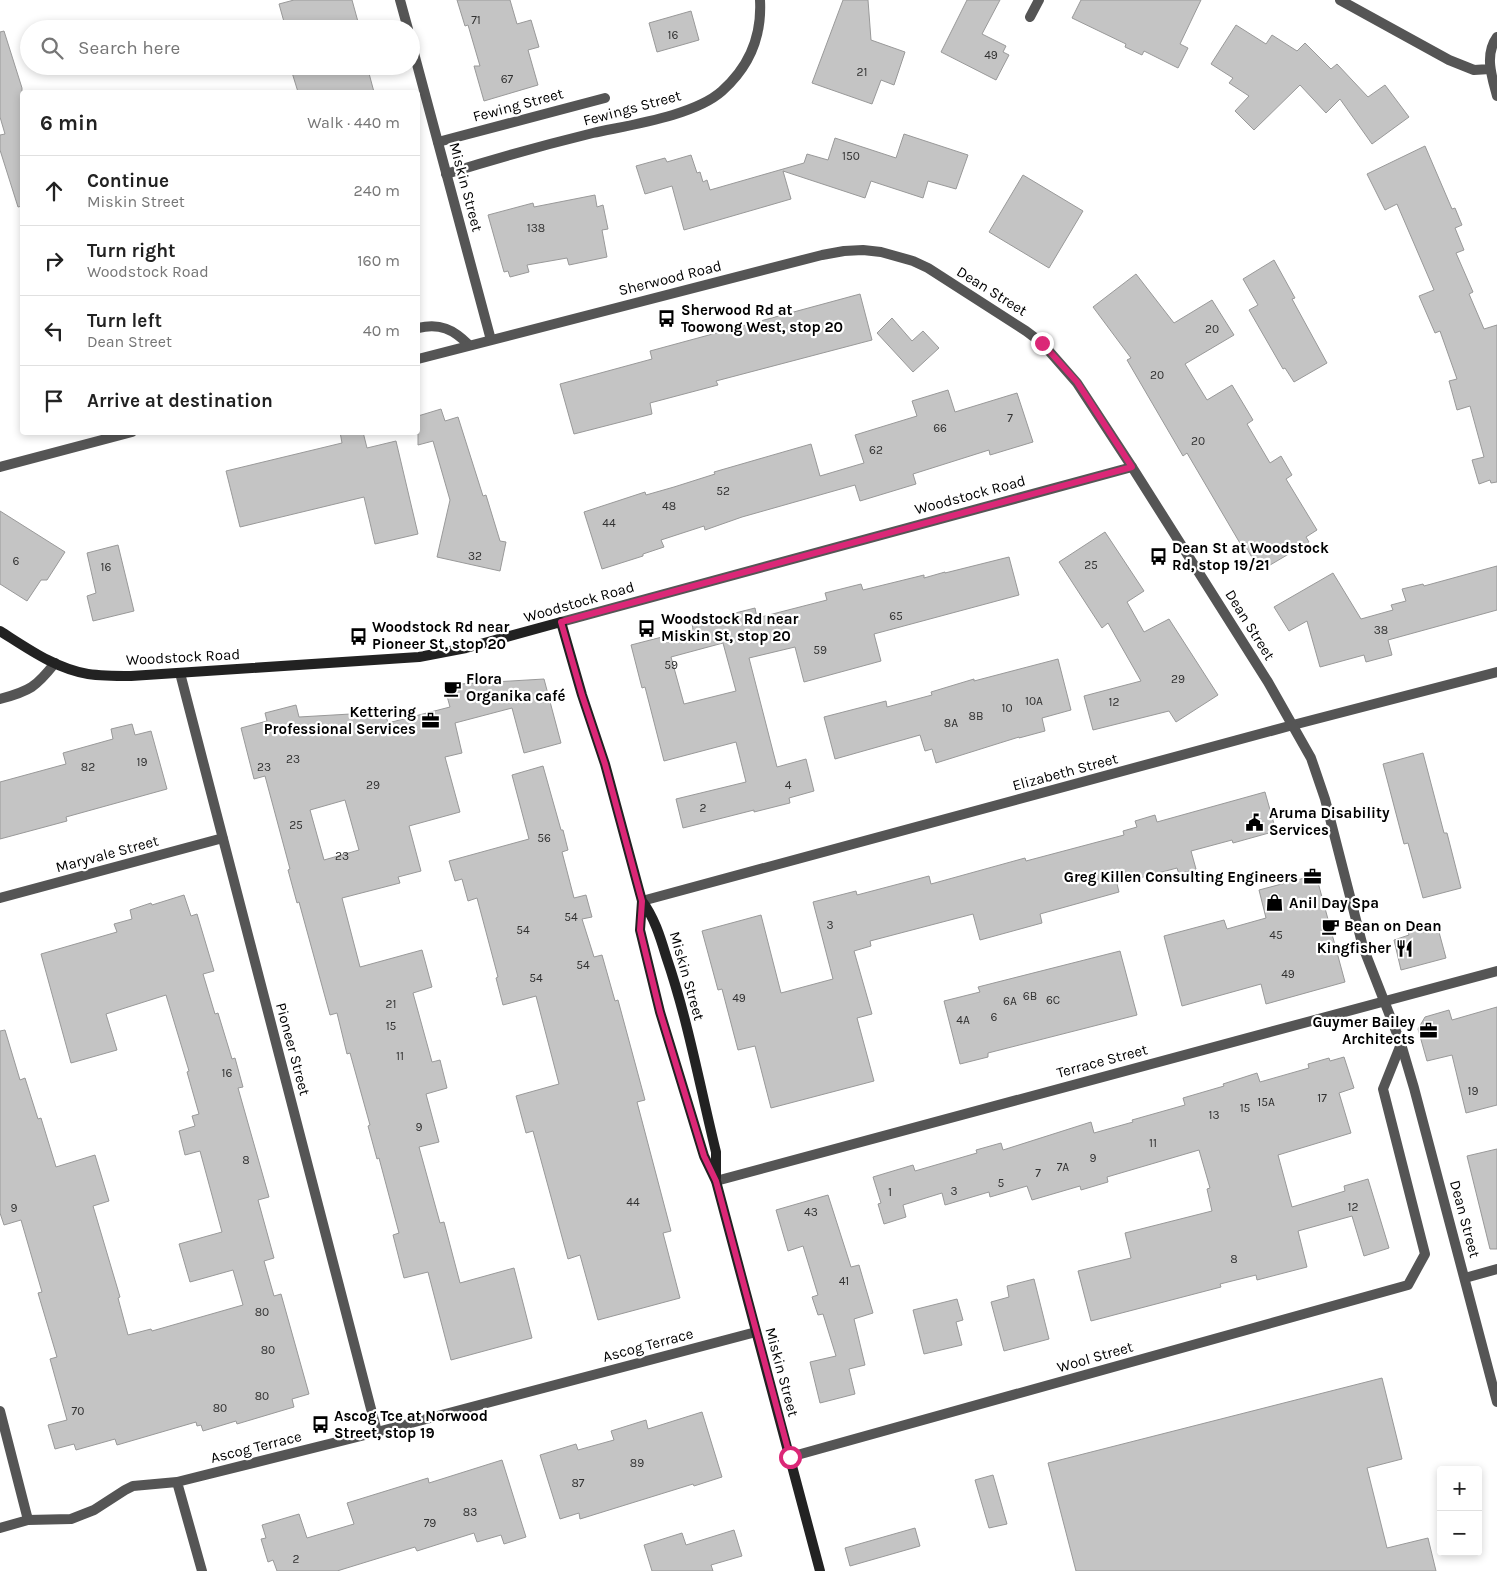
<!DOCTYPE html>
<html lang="en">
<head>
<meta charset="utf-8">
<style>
  body { margin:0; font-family:Karla,sans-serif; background:#f6f6f6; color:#222 }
  .controls { position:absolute; right:15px; bottom:15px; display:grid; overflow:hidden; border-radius:5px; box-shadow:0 2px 8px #0003 }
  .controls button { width:45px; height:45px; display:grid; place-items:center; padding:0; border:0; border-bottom:1px solid #e0e0e0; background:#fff; color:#222; font:25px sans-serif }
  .stop { position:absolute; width:15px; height:15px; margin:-11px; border:4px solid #db2777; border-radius:50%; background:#fff }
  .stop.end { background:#db2777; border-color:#fff; box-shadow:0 1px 5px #0008 }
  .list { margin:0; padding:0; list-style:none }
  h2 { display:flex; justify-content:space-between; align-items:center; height:65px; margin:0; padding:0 20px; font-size:21px }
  h2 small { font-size:16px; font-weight:400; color:#767676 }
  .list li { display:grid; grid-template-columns:32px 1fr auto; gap:15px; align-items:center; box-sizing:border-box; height:70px; padding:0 20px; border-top:1px solid #e0e0e0 }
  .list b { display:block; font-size:19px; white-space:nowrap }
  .list p { margin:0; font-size:16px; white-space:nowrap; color:#767676 }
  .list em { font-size:16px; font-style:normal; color:#767676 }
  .icon { flex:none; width:28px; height:28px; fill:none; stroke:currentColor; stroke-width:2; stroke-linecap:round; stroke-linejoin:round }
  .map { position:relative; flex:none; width:1497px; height:1571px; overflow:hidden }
  .search { position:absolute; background:#fff; box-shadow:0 2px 8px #0003; left:20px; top:20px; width:400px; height:55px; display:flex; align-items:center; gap:12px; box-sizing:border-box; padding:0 18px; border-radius:28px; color:#767676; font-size:19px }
  .panel { position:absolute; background:#fff; box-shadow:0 2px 8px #0003; left:20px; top:90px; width:400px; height:345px; border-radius:5px }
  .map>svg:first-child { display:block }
</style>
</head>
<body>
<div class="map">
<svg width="1497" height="1571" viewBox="0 0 1497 1571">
  <rect width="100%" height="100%" fill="#fff"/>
  <path fill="#c4c4c4" stroke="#999" fill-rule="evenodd" d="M294,0H352L360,29H286L279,4Z
    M457,0H510L517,24L531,20L539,47L528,50L538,85L484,101L474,66H480L468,25L465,26Z
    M843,0H868L871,40L905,52L894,85L881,80L872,104L812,83Z
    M967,0H1000L982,34L1006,46L1003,52L1009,55L996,80L941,52Z
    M1081,0H1201L1180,44L1188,48L1178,68L1144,51L1142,55L1125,47L1126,44L1072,18Z
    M691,11L699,40L657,52L649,23Z
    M1236,25L1266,44L1272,35L1297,51L1305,43L1331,69L1337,64L1368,97L1385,85L1409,117L1372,144L1340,99L1326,113L1300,85L1254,130L1235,111L1249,96L1229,83L1233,78L1211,64Z
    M4,31L22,88V206L18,207L0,150V135L5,134L0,117V32Z
    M290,66H367L374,92H298Z
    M904,134L968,155L956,189L928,181L923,198L871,181L865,198L783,171L791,199L684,230L672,186L645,194L636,166L665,158L667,162L691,155L697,173L700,172L703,182L707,180L710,190L804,163L807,154L828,160L835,138L896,158Z
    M1425,146L1452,209L1455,208L1462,225L1455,228L1464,250L1456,253L1473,292L1469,294L1484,329L1497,325V482L1491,483L1490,480L1479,484L1472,460L1484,457L1470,406L1457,410L1449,381L1457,379L1440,331L1435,333L1419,296L1434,290L1397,204L1385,210L1367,174Z
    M1023,175L1083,211L1049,268L989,232Z
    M595,195L597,207L603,205L608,229L602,230L607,257L569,265L567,258L527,265L529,272L510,277L508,271L504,272L488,215L533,203L534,207Z
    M1274,260L1295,298L1292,299L1327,363L1294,382L1285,368L1283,369L1249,310L1258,305L1243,279Z
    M1136,274L1174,323L1212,300L1234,335L1185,364L1207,400L1232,385L1253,420L1247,424L1270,463L1281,456L1292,475L1286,479L1317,530L1306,537L1309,542L1260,571L1247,549L1244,550L1187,453L1183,456L1127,360L1131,358L1093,307Z
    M860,294L872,340L716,381L718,385L650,403L652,414L574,434L560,384L652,359L650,351Z
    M892,318L912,341L923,331L939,348L913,372L877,333Z
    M948,390L955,412L1017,393L1033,442L990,455L989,450L913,474L916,484L860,501L855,485L742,517L705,530L704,526L661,540L664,547L643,554V556L602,569L584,512L645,492L646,495L674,487L715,474L714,472L811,444L820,476L864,463L855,435L917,416L912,401Z
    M441,409L445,421L458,417L483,496L486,495L500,541L506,542L500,571L437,557L450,500L433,441L418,445V416Z
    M340,432H363L367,448L396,441L418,534L375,544L364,497L240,527L226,471L342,443Z
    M0,511L65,552L47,580H41L27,601L0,584Z
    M1105,532L1144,591L1127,602L1144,632L1169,619L1218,695L1176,722L1169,711L1093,730L1084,696L1141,681L1108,623L1102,628L1059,562Z
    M118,545L134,611L93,621L87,596L96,593L87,553Z
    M1009,557L1019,595L874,634L881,661L804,682L795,647L749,658L777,767L806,759L814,791L789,798L790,803L754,812V810L683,828L676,799L746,782L736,742L664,761L645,687L642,688L631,645L693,629L692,624L755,608L757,618L827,600L825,593L861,584L863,590L924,575V578L945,572V573ZM723,643L736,691L684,704L671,657Z
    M1497,566V610L1388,640L1392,655L1366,662L1364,655L1320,667L1307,621L1289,631L1274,607L1333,573L1361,619L1393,610L1391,605L1406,601L1402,589L1423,584L1424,586Z
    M1058,659L1071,710L1042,718L1045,731L1019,738V737L936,763L932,749L925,751L920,735L835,759L824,717L886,701L887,707L932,695L931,692L974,679V681Z
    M544,679L561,743L524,753L512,708L455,723L462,753L445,757L460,812L409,826L421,871L398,877L400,883L342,898L360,967L422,950L432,987L413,993L432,1062L440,1060L447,1088L426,1094L439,1142L419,1147L440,1223L444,1222L460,1283L514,1268L532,1338L451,1360L428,1272L404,1278L393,1235L399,1233L379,1158L377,1159L368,1126L370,1125L350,1053L347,1054L337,1013L330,1015L299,902L297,903L288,870L290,869L265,776L254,779L241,728L267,721L265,713L296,705L299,717L385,712L388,723L450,707L444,685ZM345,800L359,850L324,860L310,810Z
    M132,724L135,735L151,731L167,789L66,817L67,821L0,839V782L66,764L63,753L113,739L111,729Z
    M1423,753L1444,833H1447L1461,888L1423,898L1408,843L1404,844L1383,764Z
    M543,766L561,830H563L568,850L562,852L574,898L586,895L592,917L582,919L594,957L602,955L615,1001L618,1000L645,1100L637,1102L671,1231L663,1233L680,1298L598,1320L580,1255L568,1259L533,1131L526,1133L516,1096L559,1084L536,996L503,1005L496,978L498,977L477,898L468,901L462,879L455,881L449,861L529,839L512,775Z
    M1265,792L1276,831L1233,843L1232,840L1191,851L1196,869L1179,874L1177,868L1117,884L1119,892L1040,914L1042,923L980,940L973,914L870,941L871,946L854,951L872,1014L857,1018L874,1081L771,1108L755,1046L738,1050L722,989L718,990L702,931L761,915L781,993L833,979L813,902L856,891L857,895L929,876L931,884L1025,858L1026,861L1124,835L1123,831L1137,827L1135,821L1155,815L1157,822Z
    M1316,875L1345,982L1266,1004L1261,984L1182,1006L1164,936L1224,920L1227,929L1266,918L1259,890Z
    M184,895L191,916L197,914L214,971L203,974L215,1014L218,1013L232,1059L235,1058L243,1087L238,1088L269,1197L258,1200L274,1258L264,1261L274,1296L281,1294L309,1394L292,1399L294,1407L237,1424L236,1421L203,1431L201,1425L197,1426L196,1422L117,1445L115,1439L76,1450L74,1444L55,1449L48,1425L67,1420L50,1359L57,1357L38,1293L42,1292L21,1220L4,1225L0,1213V1031L5,1030L20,1080L25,1078L38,1119L41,1118L56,1167L95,1155L109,1201L93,1206L120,1297L118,1298L128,1335L151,1329L152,1331L243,1305L233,1270L190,1282L179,1244L222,1232L200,1151L185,1155L179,1131L195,1126L192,1116L199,1114L187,1072L189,1071L166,995L106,1014L117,1050L71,1063L41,954L117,932L114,924L132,919L130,910L151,903L152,905Z
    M1436,921L1446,958L1401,970L1394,940L1409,935L1407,929Z
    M1120,951L1137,1015L988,1053V1057L960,1064L944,1001L980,992L978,987Z
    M1497,1007V1105L1466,1113L1452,1055L1427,1061L1418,1029L1425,1017L1449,1010L1452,1020Z
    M1344,1057L1354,1088L1339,1093L1351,1133L1278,1155L1292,1207L1345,1191L1344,1186L1368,1179L1389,1248L1364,1256L1352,1216L1298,1231L1307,1267L1257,1280L1256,1275L1220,1284L1221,1287L1091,1321L1078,1271L1131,1258L1125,1233L1212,1211L1207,1189L1210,1188L1199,1150L1107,1177L1108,1182L1081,1190L1080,1186L1032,1200L1027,1186L990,1197L989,1192L945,1205L942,1193L903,1205L906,1217L884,1224L878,1204L881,1203L873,1177L913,1165L915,1171L977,1153L976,1150L1001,1143L1003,1150L1091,1122L1094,1133L1133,1122L1132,1120L1185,1105L1183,1098L1224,1086L1223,1084L1257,1073L1260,1082L1309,1068L1308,1064L1329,1058L1330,1061Z
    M1497,1149V1249H1490L1467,1156Z
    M828,1195L851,1267L859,1265L873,1313L854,1319L865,1365L849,1369L855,1394L820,1403L810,1362L836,1356L823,1314L818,1315L812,1297L818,1295L803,1246L788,1251L776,1210Z
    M1034,1279L1049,1339L1004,1351L991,1302L1009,1297L1007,1286Z
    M957,1299L963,1320L956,1322L962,1345L924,1354L913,1310Z
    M1382,1378L1402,1459L1367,1468L1387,1548L1428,1538L1436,1571H1076L1048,1463Z
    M702,1412L722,1477L694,1486L693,1484L580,1519L579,1513L560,1519L540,1455L576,1444L578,1450L614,1440L611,1431L646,1420L648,1429Z
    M502,1460L526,1537L504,1544L501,1535L477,1542L474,1533L417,1551L415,1547L337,1571H277L273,1560L268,1562L261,1539L266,1538L262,1525L299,1514L307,1538L354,1524L347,1503L428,1478L429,1483Z
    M993,1475L1007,1524L989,1528L975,1480Z
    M915,1528L920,1546L850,1566L845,1548Z
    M734,1530L742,1556L711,1565L713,1571H652L644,1545L682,1533L686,1545Z"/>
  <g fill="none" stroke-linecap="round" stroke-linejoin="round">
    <path stroke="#555" stroke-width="10" d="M438,142L605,98
      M418,328C440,323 453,329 469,345"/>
    <path stroke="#555" stroke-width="10" d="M1340,0L1449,60L1474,70L1490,69
      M1030,17L1039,0
      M1497,37C1484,55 1492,77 1497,96
      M446,174C494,159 544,145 593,133C629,125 694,116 722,91C749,67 762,36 760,0
      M561,622L1132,467
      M180,673L377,1432
      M0,699C30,691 36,687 55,663
      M0,898L223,838
      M642,901L1293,725L1497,672
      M716,1181L1497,971
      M1465,1278L1497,1269
      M0,1411L28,1520
      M790,1457L1408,1285L1425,1254L1383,1089L1401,1044
      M177,1482L202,1571
      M0,1528L28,1520L71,1519L94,1510L125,1490L133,1486L177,1482L377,1432L756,1332"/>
    <path stroke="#555" stroke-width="10" d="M400,0L408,29
      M411,42L491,340
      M418,359L822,255L844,251L863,250L881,252L913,261L928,268L1026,331L1042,343L1077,383L1132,467L1268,682L1311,758L1325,799L1363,947L1401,1044L1414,1088L1497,1402
      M0,467L132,432"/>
    <path stroke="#222" stroke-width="10" d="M0,631C27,648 56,669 88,674C102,676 117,676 131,676L419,657L466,648L561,622L582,695L605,764L642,901L640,930L660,1012L704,1156L716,1181L820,1571
      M642,901C654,917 660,936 666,956C688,1020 700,1087 716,1152V1178"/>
  </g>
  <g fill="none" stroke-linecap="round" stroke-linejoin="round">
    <path stroke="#db2777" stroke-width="6" d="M790,1457L716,1181L704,1156L660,1012L640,930L642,901L605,764L582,695L561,622L1132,467L1077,382L1042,343"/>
  </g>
  <defs>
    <symbol id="bus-bare" viewBox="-9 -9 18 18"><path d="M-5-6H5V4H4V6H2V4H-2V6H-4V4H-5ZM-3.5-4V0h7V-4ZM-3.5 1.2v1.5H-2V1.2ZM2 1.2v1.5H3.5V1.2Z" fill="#000" stroke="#fff" stroke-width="2.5" paint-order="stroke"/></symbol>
    <symbol id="cafe-bare" viewBox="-9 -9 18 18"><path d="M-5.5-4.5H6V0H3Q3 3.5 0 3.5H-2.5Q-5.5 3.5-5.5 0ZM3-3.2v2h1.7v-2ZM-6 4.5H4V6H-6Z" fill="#000" stroke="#fff" stroke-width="2.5" paint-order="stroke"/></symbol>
    <symbol id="office-bare" viewBox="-9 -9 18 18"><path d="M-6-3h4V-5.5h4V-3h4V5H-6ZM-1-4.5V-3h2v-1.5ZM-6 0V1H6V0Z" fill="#000" stroke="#fff" stroke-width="2.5" paint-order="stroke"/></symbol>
    <symbol id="civic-bare" viewBox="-9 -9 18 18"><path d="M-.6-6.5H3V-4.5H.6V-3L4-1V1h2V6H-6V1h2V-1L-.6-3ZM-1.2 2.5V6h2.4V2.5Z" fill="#000" stroke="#fff" stroke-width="2.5" paint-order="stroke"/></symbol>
    <symbol id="shop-bare" viewBox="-9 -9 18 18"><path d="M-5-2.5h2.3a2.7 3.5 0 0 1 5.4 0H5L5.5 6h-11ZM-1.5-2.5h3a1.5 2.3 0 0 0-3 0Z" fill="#000" stroke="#fff" stroke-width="2.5" paint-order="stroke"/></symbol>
    <symbol id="restaurant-bare" viewBox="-9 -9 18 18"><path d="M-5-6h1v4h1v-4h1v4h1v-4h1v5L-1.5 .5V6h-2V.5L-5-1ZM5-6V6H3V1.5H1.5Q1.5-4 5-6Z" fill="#000" stroke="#fff" stroke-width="2.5" paint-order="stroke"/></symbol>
  </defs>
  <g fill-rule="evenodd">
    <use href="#bus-bare" x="654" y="306" width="25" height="25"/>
    <use href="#bus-bare" x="1146" y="544" width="25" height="25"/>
    <use href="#bus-bare" x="634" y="616" width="25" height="25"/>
    <use href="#bus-bare" x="346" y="624" width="25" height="25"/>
    <use href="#cafe-bare" x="440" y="676" width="25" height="25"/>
    <use href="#office-bare" x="418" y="708" width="25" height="25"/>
    <use href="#civic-bare" x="1242" y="810" width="25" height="25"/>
    <use href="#office-bare" x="1300" y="864" width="25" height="25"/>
    <use href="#shop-bare" x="1262" y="890" width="25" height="25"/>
    <use href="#cafe-bare" x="1318" y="914" width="25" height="25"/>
    <use href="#restaurant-bare" x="1392" y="936" width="25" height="25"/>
    <use href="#office-bare" x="1416" y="1018" width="25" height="25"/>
    <use href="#bus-bare" x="308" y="1412" width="25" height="25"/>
  </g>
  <g text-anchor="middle" stroke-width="4.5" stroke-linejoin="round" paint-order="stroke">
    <g font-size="12" fill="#313131">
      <text x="476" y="24">71</text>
      <text x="673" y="39">16</text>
      <text x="991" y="59">49</text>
      <text x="862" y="76">21</text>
      <text x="507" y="83">67</text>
      <text x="851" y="160">150</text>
      <text x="536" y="232">138</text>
      <text x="1212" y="333">20</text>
      <text x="1157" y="379">20</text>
      <text x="1010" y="422">7</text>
      <text x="940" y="432">66</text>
      <text x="1198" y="445">20</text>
      <text x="876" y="454">62</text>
      <text x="723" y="495">52</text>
      <text x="669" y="510">48</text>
      <text x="609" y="527">44</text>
      <text x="475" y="560">32</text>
      <text x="16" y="565">6</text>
      <text x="1091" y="569">25</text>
      <text x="106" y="571">16</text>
      <text x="896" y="620">65</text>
      <text x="1381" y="634">38</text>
      <text x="820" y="654">59</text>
      <text x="671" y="669">59</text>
      <text x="1178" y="683">29</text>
      <text x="1034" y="705">10A</text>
      <text x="1114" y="706">12</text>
      <text x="1007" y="712">10</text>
      <text x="976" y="720">8B</text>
      <text x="951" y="727">8A</text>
      <text x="293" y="763">23</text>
      <text x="142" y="766">19</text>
      <text x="88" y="771">82</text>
      <text x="264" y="771">23</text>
      <text x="373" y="789">29</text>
      <text x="788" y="789">4</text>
      <text x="703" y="812">2</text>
      <text x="296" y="829">25</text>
      <text x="544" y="842">56</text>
      <text x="342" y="860">23</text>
      <text x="571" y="921">54</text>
      <text x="830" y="929">3</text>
      <text x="523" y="934">54</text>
      <text x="1276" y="939">45</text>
      <text x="583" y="969">54</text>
      <text x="1288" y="978">49</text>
      <text x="536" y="982">54</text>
      <text x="1030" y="1000">6B</text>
      <text x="739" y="1002">49</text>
      <text x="1053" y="1004">6C</text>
      <text x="1010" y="1005">6A</text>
      <text x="391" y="1008">21</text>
      <text x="994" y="1021">6</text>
      <text x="963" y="1024">4A</text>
      <text x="391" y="1030">15</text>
      <text x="400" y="1060">11</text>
      <text x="227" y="1077">16</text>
      <text x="1473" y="1095">19</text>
      <text x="1322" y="1102">17</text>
      <text x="1266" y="1106">15A</text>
      <text x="1245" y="1112">15</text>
      <text x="1214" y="1119">13</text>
      <text x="419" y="1131">9</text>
      <text x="1153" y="1147">11</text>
      <text x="1093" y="1162">9</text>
      <text x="246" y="1164">8</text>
      <text x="1063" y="1171">7A</text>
      <text x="1038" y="1177">7</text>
      <text x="1001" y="1187">5</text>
      <text x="954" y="1195">3</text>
      <text x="890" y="1196">1</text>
      <text x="633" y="1206">44</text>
      <text x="1353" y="1211">12</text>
      <text x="14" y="1212">9</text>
      <text x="811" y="1216">43</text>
      <text x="1234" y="1263">8</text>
      <text x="844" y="1285">41</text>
      <text x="262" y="1316">80</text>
      <text x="268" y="1354">80</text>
      <text x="262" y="1400">80</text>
      <text x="220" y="1412">80</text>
      <text x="78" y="1415">70</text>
      <text x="637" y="1467">89</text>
      <text x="578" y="1487">87</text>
      <text x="470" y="1516">83</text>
      <text x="430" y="1527">79</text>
      <text x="296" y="1563">2</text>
    </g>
    <g font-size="15" fill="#000" stroke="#fff">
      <text transform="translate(518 105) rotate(-15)" y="5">Fewing Street</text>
      <text transform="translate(632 108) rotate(-15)" y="5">Fewings Street</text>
      <text transform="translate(466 187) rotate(75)" y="5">Miskin Street</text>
      <text transform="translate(670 278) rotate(-14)" y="5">Sherwood Road</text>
      <text transform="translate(992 291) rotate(32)" y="5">Dean Street</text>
      <text transform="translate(970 495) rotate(-15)" y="5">Woodstock Road</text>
      <text transform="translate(579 602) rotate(-16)" y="5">Woodstock Road</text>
      <text transform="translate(1250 625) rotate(58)" y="5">Dean Street</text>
      <text transform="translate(183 657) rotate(-3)" y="5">Woodstock Road</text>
      <text transform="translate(1065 772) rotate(-15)" y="5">Elizabeth Street</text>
      <text transform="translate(107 854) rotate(-15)" y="5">Maryvale Street</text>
      <text transform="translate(687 976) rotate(74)" y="5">Miskin Street</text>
      <text transform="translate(293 1049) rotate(75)" y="5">Pioneer Street</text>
      <text transform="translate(1102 1061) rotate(-15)" y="5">Terrace Street</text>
      <text transform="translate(1465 1219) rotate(75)" y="5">Dean Street</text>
      <text transform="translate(648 1345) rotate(-15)" y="5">Ascog Terrace</text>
      <text transform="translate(1095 1357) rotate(-16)" y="5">Wool Street</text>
      <text transform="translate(782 1372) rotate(75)" y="5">Miskin Street</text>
      <text transform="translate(256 1447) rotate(-14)" y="5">Ascog Terrace</text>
    </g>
    <g font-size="15" font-weight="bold" fill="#000" stroke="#fff" text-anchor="start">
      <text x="681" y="315">Sherwood Rd at<tspan x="681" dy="17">Toowong West, stop 20</tspan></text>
      <text x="1172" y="553">Dean St at Woodstock<tspan x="1172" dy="17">Rd, stop 19/21</tspan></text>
      <text x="661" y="624">Woodstock Rd near<tspan x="661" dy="17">Miskin St, stop 20</tspan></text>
      <text x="372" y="632">Woodstock Rd near<tspan x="372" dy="17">Pioneer St, stop 20</tspan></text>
      <text x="466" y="684">Flora<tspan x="466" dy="17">Organika café</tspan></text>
      <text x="416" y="717" text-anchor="end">Kettering<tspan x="416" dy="17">Professional Services</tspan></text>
      <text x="1269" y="818">Aruma Disability<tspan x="1269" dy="17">Services</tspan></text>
      <text x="1298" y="882" text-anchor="end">Greg Killen Consulting Engineers</text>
      <text x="1289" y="908">Anil Day Spa</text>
      <text x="1344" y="931">Bean on Dean</text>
      <text x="1391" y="953" text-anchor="end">Kingfisher</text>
      <text x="1415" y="1027" text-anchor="end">Guymer Bailey<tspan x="1415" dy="17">Architects</tspan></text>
      <text x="334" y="1421">Ascog Tce at Norwood<tspan x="334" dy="17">Street, stop 19</tspan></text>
    </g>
  </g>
</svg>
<div class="controls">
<button>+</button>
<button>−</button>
</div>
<div class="stop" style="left:790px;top:1457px"></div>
<div class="stop end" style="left:1042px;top:343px"></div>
<div class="search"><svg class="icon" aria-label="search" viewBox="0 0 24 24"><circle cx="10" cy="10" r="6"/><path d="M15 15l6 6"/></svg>Search here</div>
<section class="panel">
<h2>6 min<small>Walk · 440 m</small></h2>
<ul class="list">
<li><svg class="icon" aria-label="ahead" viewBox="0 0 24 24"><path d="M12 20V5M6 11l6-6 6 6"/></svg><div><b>Continue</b><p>Miskin Street</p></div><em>240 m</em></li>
<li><svg class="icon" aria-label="right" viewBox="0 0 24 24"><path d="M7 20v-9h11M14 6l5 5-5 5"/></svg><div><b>Turn right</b><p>Woodstock Road</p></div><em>160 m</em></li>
<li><svg class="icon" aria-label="left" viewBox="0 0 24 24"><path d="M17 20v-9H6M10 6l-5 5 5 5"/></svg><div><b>Turn left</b><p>Dean Street</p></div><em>40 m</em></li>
<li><svg class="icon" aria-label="arrive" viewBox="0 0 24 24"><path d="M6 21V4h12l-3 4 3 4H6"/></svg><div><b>Arrive at destination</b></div></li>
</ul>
</section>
</div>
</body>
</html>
